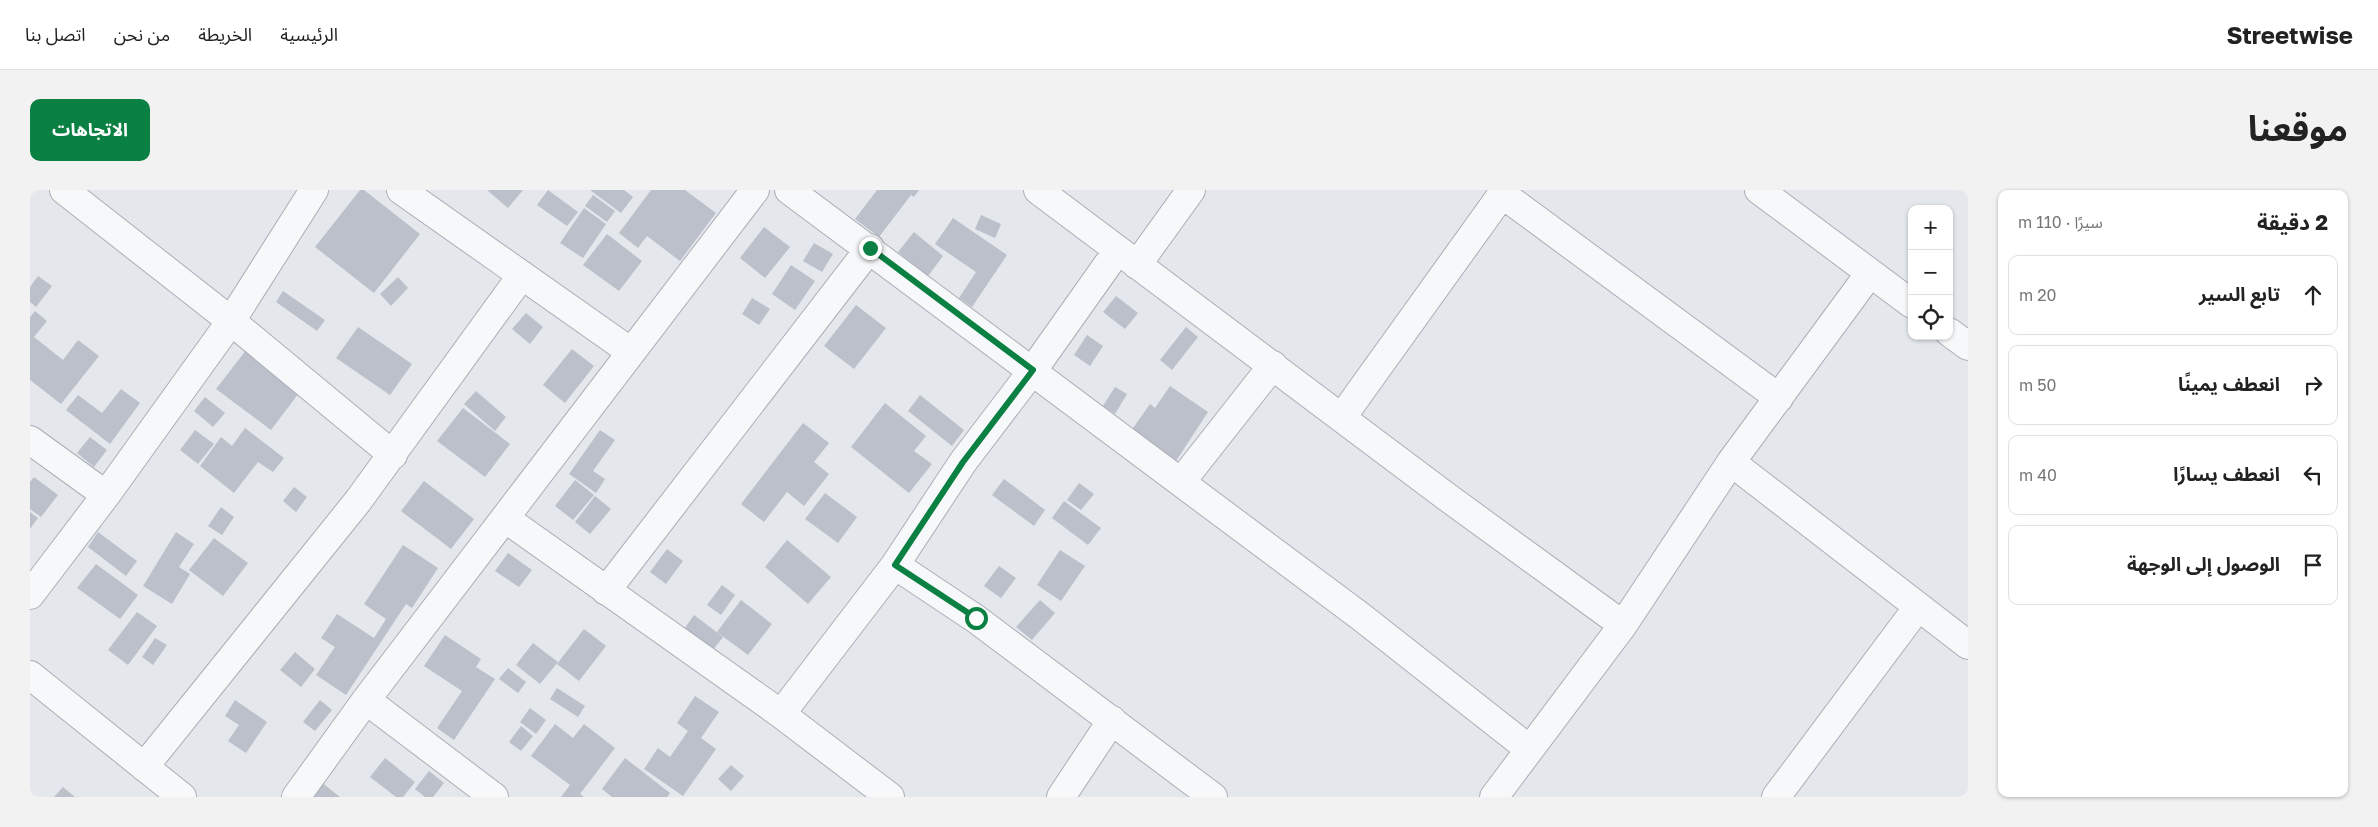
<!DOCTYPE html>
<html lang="ar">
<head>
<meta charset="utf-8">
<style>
	body { margin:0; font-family:"Golos Text","Noto Sans Arabic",sans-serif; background:#f2f2f2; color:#222; direction:rtl }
	.controls { position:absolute; right:15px; top:15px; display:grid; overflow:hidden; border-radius:10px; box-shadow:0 1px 4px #0004 }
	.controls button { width:45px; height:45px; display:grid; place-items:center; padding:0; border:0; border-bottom:1px solid #e0e0e0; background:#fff; color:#222; font:25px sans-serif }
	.stop { position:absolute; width:15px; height:15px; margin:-11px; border:4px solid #0b8043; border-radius:50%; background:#fff }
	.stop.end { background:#0b8043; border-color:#fff; box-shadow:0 1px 5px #0008 }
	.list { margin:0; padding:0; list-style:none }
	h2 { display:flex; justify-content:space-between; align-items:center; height:65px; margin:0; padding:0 20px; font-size:21px }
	h2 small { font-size:16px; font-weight:400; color:#767676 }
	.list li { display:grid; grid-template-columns:32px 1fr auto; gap:15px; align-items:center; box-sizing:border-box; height:80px; margin:0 10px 10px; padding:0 10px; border:1px solid #e0e0e0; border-radius:10px }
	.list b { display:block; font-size:19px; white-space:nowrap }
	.list em { font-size:16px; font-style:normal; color:#767676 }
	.icon { flex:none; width:28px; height:28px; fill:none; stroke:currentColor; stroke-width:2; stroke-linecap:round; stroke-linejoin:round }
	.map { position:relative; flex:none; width:1938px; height:607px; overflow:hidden; direction:ltr; border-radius:10px }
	header { display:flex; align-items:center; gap:30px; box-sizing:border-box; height:70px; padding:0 25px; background:#fff; border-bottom:1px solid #e0e0e0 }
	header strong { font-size:24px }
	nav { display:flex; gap:28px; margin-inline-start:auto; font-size:18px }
	.intro { display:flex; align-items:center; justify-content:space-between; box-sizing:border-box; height:120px; padding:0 30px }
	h1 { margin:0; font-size:35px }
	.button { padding:12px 22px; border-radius:10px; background:#0b8043; color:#fff; font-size:18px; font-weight:700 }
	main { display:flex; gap:30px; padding:0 30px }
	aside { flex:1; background:#fff; border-radius:10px; box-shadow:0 1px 4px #0004 }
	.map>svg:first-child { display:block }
	.building { fill:#bbc0ca }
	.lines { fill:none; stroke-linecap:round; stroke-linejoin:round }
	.minor-casing { stroke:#a9aeb7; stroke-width:30 }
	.minor { stroke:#f7f8fa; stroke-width:28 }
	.route { stroke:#0b8043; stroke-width:6 }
</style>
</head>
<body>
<header>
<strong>Streetwise</strong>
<nav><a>الرئيسية</a><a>الخريطة</a><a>من نحن</a><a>اتصل بنا</a></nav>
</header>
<div class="intro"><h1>موقعنا</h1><a class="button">الاتجاهات</a></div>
<main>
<aside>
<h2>2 دقيقة<small>سيرًا · 110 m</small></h2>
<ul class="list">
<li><svg class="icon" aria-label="ahead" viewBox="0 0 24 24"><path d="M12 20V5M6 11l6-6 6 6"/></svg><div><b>تابع السير</b></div><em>20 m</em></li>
<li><svg class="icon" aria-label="right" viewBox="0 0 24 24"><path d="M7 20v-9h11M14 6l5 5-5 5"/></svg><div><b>انعطف يمينًا</b></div><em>50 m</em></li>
<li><svg class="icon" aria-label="left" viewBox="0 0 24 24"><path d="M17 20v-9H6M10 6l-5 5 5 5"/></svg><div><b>انعطف يسارًا</b></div><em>40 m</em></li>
<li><svg class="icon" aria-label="arrive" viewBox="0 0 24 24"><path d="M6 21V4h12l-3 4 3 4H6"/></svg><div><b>الوصول إلى الوجهة</b></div></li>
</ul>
</aside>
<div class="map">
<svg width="1938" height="607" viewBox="0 0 1938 607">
	<rect width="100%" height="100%" fill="#e4e7ec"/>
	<!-- building -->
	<path class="building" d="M330,0H334L390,44L344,103L285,57Z
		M457,0H493L478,18Z
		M518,0L548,22L537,36L507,15Z
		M560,0H594L603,7L591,23Z
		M621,0H655L686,23L650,71L617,46L608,58L589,43Z
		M847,0H889L884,7L881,5L849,47L825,29Z
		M563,5L585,21L577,32L555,16Z
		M554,18L576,34L553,68L530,53Z
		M951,25L971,34L965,48L945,39Z
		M923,28L977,65L942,117L929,108L946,82L905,54Z
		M734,37L760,57L735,88L710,68Z
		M884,42L913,66L898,86L868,62Z
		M577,44L612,71L589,101L553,75Z
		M784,53L803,64L792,82L773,71Z
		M761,75L785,91L765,120L742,104Z
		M8,86L22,96L6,117L0,112V97Z
		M368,87L378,98L361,116L350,104Z
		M253,101L295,130L287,141L246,112Z
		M1086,106L1108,123L1095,139L1073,122Z
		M722,108L740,119L729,135L712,124Z
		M826,115L856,138L824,179L794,156Z
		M5,121L17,131L4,147L33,170L48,150L69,166L31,214L0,190V127Z
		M496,123L513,137L500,154L482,139Z
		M328,137L382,174L360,205L306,168Z
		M1156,137L1168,147L1142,180L1130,170Z
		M230,142L284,183L241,240L186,199Z
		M1057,145L1073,156L1060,176L1044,165Z
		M542,159L564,176L535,213L513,195Z
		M1140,196L1178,222L1146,271L1101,241L1120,214L1125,218Z
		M1085,197L1097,204L1085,224L1073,216Z
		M91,199L110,213L80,254L36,220L48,205L72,223Z
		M446,201L476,227L465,241L434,214Z
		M890,205L934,240L922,256L878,221Z
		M175,207L195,223L183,237L164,221Z
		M855,213L896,246L884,261L902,274L879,303L821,257Z
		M433,218L480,254L455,287L407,251Z
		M773,233L799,253L784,272L799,284L774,316L757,302L734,332L711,314Z
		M215,238L254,268L243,282L228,272L204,303L170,276L191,247L202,256Z
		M165,240L184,254L168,274L150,260Z
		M570,240L585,250L563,281L575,289L566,303L539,284Z
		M60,247L77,260L64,277L47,263Z
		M4,287L28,305L11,327L0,319V292Z
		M974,289L1015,320L1004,336L962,305Z
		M545,290L564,305L543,330L525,316Z
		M394,291L444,329L421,359L371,321Z
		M1049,293L1064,304L1051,320L1037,310Z
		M264,297L277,307L266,322L253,311Z
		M795,303L827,327L808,353L775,329Z
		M565,306L581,319L560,344L545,332Z
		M1034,311L1071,338L1058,355L1022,328Z
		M191,317L204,327L192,345L178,336Z
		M0,322L8,328L0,339Z
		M68,342L107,371L96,386L58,357Z
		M146,342L164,354L149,377L160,384L142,414L113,396Z
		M184,348L218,373L193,406L159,380Z
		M757,350L801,387L778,414L735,377Z
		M373,355L408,378L382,418L376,414L316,505L286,485L305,457L291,448L307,424L344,448L356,429L334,414Z
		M637,359L653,371L636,394L620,382Z
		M1030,360L1055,376L1031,411L1007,395Z
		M478,363L502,380L489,397L465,381Z
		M66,374L108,405L90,429L47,398Z
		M969,376L986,388L971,408L954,396Z
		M692,395L705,405L691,425L677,415Z
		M711,410L742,434L718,465L687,442Z
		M1010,410L1025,423L1002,450L986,437Z
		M107,422L127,436L98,475L78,460Z
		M664,425L693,447L680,464L652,442Z
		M554,439L576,456L549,491L527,474Z
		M415,445L451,469L446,477L465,489L424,550L407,538L432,501L394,476Z
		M125,448L137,455L123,475L112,467Z
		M503,453L528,472L510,494L486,475Z
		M265,462L285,479L271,497L250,480Z
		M478,478L496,492L488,503L469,489Z
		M527,498L555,516L548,527L520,509Z
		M665,506L689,522L671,548L686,559L653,606L614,579L628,558L640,567L658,541L647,533Z
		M205,510L237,532L216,563L198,551L209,535L195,526Z
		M290,510L302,520L285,541L273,532Z
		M500,518L516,530L506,544L490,532Z
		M525,534L543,548L554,534L585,558L550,604L554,607H531L540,595L501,566Z
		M491,536L503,546L491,561L479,552Z
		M355,568L385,592L373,607H366L340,587Z
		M595,568L640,603L637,607H582L572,599Z
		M701,575L714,586L701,601L688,589Z
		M399,581L414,593L403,607H395L385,599Z
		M291,592L310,607H279Z
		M33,597L45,607H24Z"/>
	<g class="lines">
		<!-- minor casing -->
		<g class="minor-casing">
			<path id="minor" d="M34,0L201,131L363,265
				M371,0L601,162
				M759,0L1330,426L1499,559
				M1008,0L1417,307L1593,435
				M1729,0L1882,114
				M1472,4L1749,208
				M1107,75L1161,0
				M1919,142L1938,156
				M1312,227L1475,0
				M0,250L76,305
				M1701,272L1938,455
				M1151,292L1243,175
				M476,329L751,524
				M865,375L946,429L1183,607
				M576,401L840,58
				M0,405L76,305L201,131L284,0
				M0,485L152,607
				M336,510L464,607
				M114,577L328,311L492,85
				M266,607L336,510L725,0
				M860,607L751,524L865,375L933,272L1003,180L1088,60
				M1031,607L1082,530
				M1464,607L1593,435L1701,272L1840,83
				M1746,607L1888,417"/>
		</g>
		<!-- minor -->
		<use href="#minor" class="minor"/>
	</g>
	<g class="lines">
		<!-- route -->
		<path class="route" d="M840,58L1003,180L933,272L865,375L946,428"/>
	</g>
</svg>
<div class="controls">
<button>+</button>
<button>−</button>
<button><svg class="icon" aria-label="locate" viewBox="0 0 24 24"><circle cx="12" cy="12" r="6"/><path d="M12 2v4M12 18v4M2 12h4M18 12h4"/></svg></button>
</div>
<div class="stop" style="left:946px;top:428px"></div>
<div class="stop end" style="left:840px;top:58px"></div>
</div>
</main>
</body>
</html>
